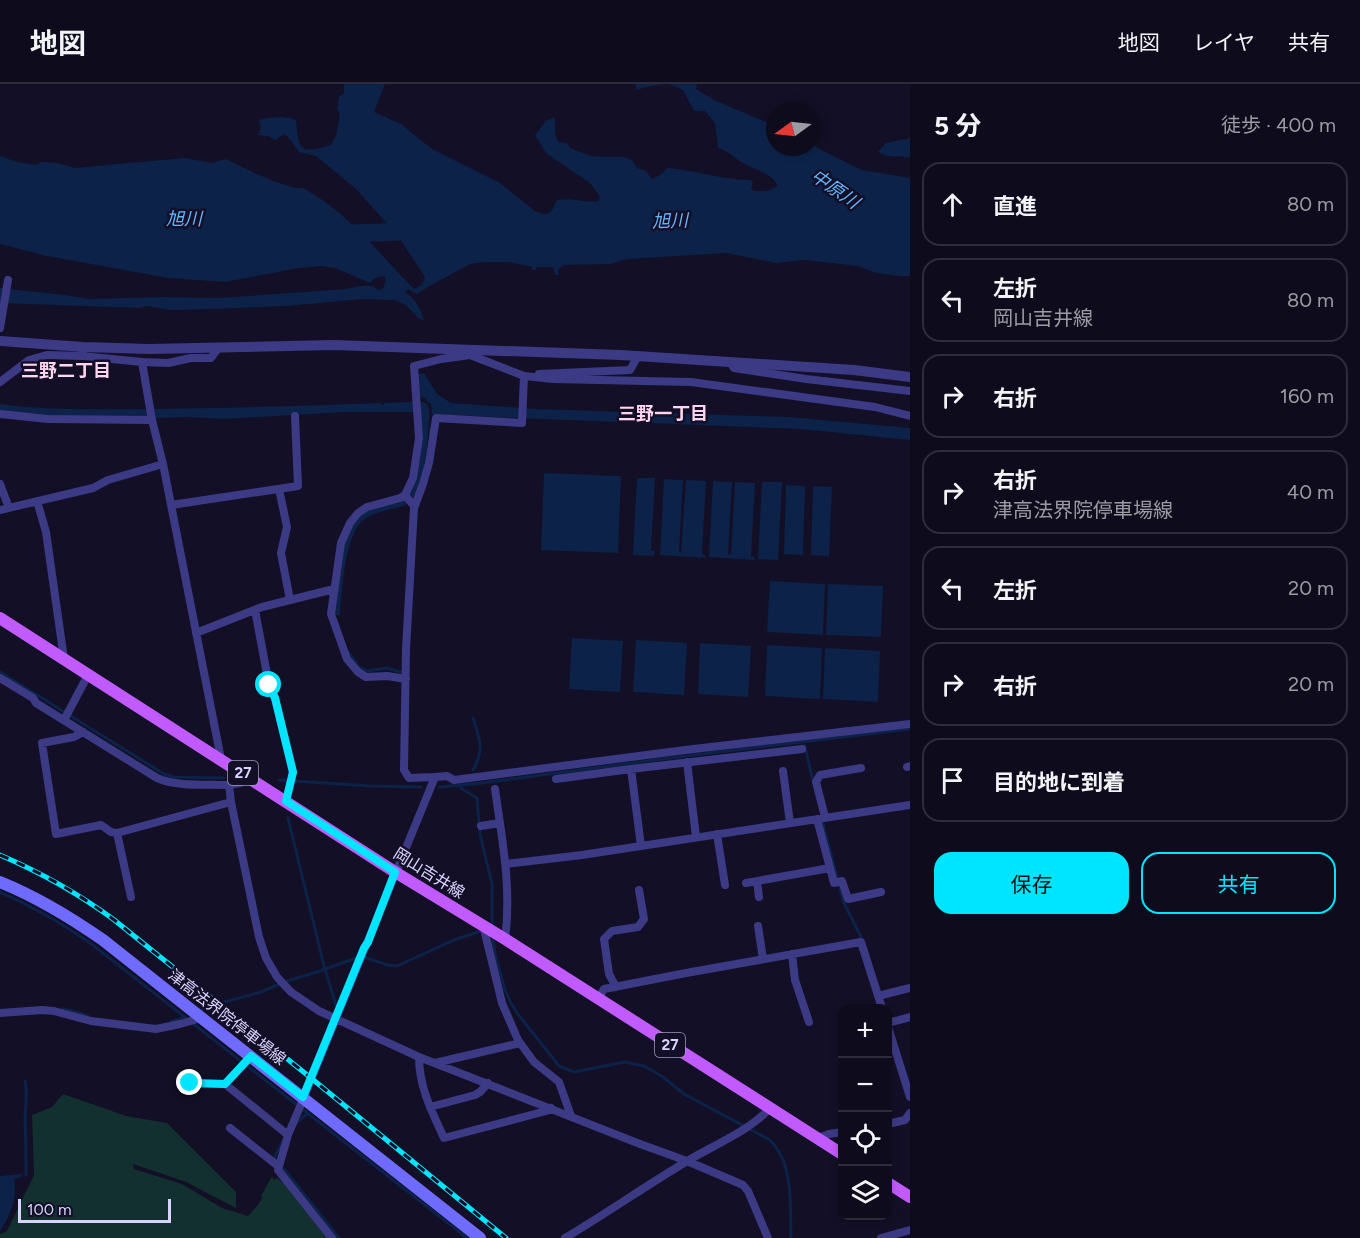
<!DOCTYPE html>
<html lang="ja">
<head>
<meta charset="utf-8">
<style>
	body { margin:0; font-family:Figtree,"Noto Sans JP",sans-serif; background:#171425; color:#f1f3f6 }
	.controls { position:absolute; right:18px; bottom:18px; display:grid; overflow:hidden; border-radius:12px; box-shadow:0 3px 9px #0003 }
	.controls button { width:54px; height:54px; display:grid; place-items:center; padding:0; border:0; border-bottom:2px solid #2e2b3b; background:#0e0b1c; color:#f1f3f6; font:30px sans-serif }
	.compass { position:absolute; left:766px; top:18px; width:54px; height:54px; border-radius:50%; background:#0e0b1c; box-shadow:0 3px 9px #0003; rotate:255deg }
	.scale { position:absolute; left:18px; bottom:15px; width:153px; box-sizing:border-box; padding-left:6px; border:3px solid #d9d4ff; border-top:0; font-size:16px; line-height:21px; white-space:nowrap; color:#d9d4ff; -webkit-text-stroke:4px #130f26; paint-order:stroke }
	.stop { position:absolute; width:18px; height:18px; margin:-14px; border:4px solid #00e5ff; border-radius:50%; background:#fff }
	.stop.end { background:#00e5ff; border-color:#fff; box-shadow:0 2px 6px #0008 }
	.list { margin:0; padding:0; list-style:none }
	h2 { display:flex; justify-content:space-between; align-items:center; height:78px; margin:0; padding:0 24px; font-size:26px }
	h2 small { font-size:20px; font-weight:400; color:#9b9ba3 }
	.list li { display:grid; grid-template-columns:39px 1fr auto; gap:18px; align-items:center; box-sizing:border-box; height:84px; margin:0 12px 12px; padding:0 12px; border:2px solid #2e2b3b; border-radius:18px }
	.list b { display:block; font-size:22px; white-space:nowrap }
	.list p { margin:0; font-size:20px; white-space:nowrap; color:#9b9ba3 }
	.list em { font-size:20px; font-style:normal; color:#9b9ba3 }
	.actions { display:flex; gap:12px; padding:18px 24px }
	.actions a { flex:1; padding:14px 0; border:2px solid #00e5ff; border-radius:18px; text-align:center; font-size:21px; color:#00e5ff }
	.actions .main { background:#00e5ff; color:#111 }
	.icon { flex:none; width:33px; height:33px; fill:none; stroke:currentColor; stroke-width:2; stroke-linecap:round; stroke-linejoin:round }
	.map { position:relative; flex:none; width:910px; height:1154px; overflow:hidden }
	header { display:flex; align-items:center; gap:36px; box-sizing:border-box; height:84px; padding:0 30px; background:#0e0b1c; border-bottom:2px solid #2e2b3b }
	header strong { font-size:28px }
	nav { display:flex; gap:33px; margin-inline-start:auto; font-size:21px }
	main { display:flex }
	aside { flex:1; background:#0e0b1c }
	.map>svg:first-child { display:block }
	.green { fill:#12302f }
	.water { fill:#0c2248 }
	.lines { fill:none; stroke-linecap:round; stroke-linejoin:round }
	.stream { stroke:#0c2248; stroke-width:3 }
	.river { stroke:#0c2248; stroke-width:18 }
	.minor { stroke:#3d3a85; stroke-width:8 }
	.tertiary { stroke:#3d3a85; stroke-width:10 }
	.secondary { stroke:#6f6bff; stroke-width:12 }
	.primary { stroke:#c25bff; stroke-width:12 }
	.rail-casing { stroke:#00e5ff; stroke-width:5 }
	.rail { stroke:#130f26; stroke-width:3; stroke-dasharray:9; stroke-linecap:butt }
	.route { stroke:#00e5ff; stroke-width:8 }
	.labels { text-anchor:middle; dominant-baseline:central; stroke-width:5; stroke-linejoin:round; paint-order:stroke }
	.shield { fill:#130f26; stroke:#9e99be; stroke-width:1.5 }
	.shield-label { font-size:15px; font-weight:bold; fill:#d9d4ff }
	.street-label { font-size:16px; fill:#d9d4ff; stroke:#130f26 }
	.water-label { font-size:18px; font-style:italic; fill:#62b6ff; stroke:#130f26 }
	.neighbourhood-label { font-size:18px; font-weight:bold; fill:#ffd6f0; stroke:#130f26 }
</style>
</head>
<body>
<header>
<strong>地図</strong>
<nav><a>地図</a><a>レイヤ</a><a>共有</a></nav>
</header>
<main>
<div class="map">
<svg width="910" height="1154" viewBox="0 0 910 1154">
	<rect width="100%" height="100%" fill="#130f26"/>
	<!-- green -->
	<path class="green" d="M63,1010L126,1032L167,1039L236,1108V1124L186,1098L133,1080L134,1085L182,1100L222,1124L248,1132L258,1121L262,1114L261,1112L272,1092L274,1096L277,1094L286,1101L330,1154H0V1150L7,1147L34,1091L32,1031L52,1023Z"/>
	<!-- water -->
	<path class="water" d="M344,0H385L374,28L401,40L432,65L500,99L535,127L543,130L549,129L552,126L557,116C573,113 583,119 598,117L600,113L591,100L546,69L535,51L546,37L555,33V49L558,58L567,59L570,64L591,72L606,73H624L632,76L637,84L646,87L652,95L662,90L667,84C695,86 723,96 751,96L753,99L751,104L754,107H767L778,102C771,88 755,86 743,79C732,73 731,68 718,64L715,39L705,27H694L683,6C679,5 673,1 668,0C661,0 643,3 637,6L635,0H697L696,5L714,16L775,42V63H811V60L827,69L862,86L910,94V192H900L876,189L858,182L805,176L776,179L726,169L644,174L622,176L610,180L564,181C560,184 557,185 559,191H555L553,183H537L535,186H532V183L509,178H485L470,180L433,200L417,210L408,205L405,208C416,215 420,224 424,236L418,234L406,221L395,216L363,215L286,222L214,225L169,226L147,222L139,224L0,219V204L65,211L90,215L162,213L220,214L347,205L359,202H373L378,206L383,204L386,197L385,193L381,192L373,195L370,199L335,184L321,182L299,184L225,198L168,194L47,172L0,160V72L17,78L37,81L41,78L57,79L75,84L184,74L213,79L225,75C241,82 289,107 303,104C346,127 377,167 410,201L414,205L422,201L425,193L398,152L356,105L316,72L299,68L288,53L284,50L275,56L268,52L258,51L261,44L259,36C271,33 285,31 296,36C299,67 299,70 331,61L336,52L340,30L337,25L339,12L344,9Z
		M910,54V74C899,71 889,75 878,68L886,59Z
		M424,289L437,310L451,319L536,325L789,333L910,344V356L801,345L516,334L432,330L431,319H429L426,316L427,314L418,313V292L419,290Z
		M418,317C430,318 430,325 429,336C428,356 425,406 408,419C405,422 399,423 395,424C380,428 364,431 356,445C344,467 342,506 340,531H334L339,490L341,489L342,486L340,485L342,463L359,430L403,415L411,403L418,328H345L223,335L187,333L160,334L59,333L0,328V320C50,327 101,325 151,325C228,324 305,322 381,319L382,321H384V319L413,318Z
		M544,389L621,392L618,469L541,466Z
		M637,394H655L651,467H655L654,472L633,471Z
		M664,395L683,396L679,468L681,469L686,396L706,397L702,470L705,471V474L660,471Z
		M713,397L732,398L728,470L731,471L735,398L755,399L751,472L755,473L754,476L709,473Z
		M762,398H782L778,476L758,475Z
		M786,401L805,402L803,471L784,470Z
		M813,402L832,403L829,472L811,471Z
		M770,497L825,500L823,551L767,548Z
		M828,500L883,502L881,553L826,551Z
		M572,554L623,557L620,608L569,605Z
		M636,556L687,559L684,611L633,608Z
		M700,559L751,562L748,613L698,610Z
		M767,561L822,564L820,615L765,612Z
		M825,564L880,567L878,618L823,615Z
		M22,1090V1092L14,1096C18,1112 10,1133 0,1147V1092Z"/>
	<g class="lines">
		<!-- stream -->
		<path class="stream" d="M348,568L359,583L367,587L387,584L401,588
			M0,588L164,690L174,693L224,694
			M804,658L813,697
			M473,686C485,664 480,657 473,634
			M279,696L370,702L421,703
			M459,701L462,705L477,714L480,750L492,800V841
			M439,703L474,700L685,672L910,645
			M288,734L325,886L336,921
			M822,736L837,793
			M839,800L844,819L863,857
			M0,808C36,824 63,839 94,862L467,1154
			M493,854L495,870L505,906L510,917L517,929L559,982L574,988L625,978L644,982L663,993L684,1010L770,1056C794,1080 790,1122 791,1154
			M62,925L73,927L88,932
			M199,927L224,918L258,909L287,897L320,887L356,874H366L388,881L397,882L454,856L484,846
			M171,938L185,933
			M25,997C28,1011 25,1024 25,1039C26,1056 26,1073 26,1091
			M296,1039L308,1029
			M275,1075L274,1074L283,1057
			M284,1085L339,1154"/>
		<!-- river -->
		<path class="river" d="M337,150L417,147"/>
		<!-- minor -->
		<path class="minor" d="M0,244L8,196
			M83,263L82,272L142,278L168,279L191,274H211L219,263
			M142,278L152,336L163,380L221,675
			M730,278L734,284L806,295L910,307
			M539,290L630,286L638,272
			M0,298L29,276L47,271L82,272
			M0,330L48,335L152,336
			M0,400L9,424
			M279,405L287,443L281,469L290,516
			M405,411L400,414L367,423L358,429L350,439L341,459L331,530L347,575L358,588L366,593L387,592L406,595
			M37,417L46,448L64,575
			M171,421L298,402L295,332
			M414,422L405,411L413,394L419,354L414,282L441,275L470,271L524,292L553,295L691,298L875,323L910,332
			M0,426L93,404L108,396L163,380
			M255,526L269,601L275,614L293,689L286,717
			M196,549L262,523L334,505
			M0,594L33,614L36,619L157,694C177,703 207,700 229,701
			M64,636L88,591
			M83,648L74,653L42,659L56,750L101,741L111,748L117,749L131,813
			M687,678L696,753
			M907,683L910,682
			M631,685L641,762
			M783,687L790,739
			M248,693L240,699L229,701L231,718L259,853L266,874L277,893L291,908L319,927L419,973L640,1060L687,1077L743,1101L748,1107L768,1154
			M435,693L447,692L454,696L685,666L910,640
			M556,695L631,685L802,665
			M495,705C502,755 512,805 505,855
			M825,733L816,698L820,691L861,684
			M817,735L834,799L842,797L848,815L881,808
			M481,742L500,739
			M117,749L231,718
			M717,750L725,801
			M506,780L582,771L910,721
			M757,797L759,813
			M746,799L830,784
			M483,841L502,919L518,956L534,978L559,998L571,1032
			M758,842L763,875
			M792,870L795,896L809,938
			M616,903L609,890L604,855L612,847L638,843L644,835L639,806
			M878,912L910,904
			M598,915L604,905L686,889L861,858L882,924
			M0,929L42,926L54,927L91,937L156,945L180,940L201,934
			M888,939L910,933
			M888,943L910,1013
			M419,973C419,1003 432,1028 444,1054L546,1027L551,1024
			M435,979L520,959
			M190,999L225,1000L288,1051
			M225,1000L251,973
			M430,1023L475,1011L480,1008L488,999
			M888,1040L905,1036L910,1029
			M230,1044L278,1082
			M818,1054L829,1050L842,1048
			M332,1154L278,1086L288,1051L299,1025L435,693L409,694L404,686L406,565L414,424L423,400L429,379L436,334L522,339L524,292
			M565,1154C607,1129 647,1101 689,1076C714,1061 751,1046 770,1024
			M881,1154L910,1146"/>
		<!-- tertiary -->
		<path class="tertiary" d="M0,257L83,263L149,265L334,261L621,271L854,286L910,293"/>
		<!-- secondary -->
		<path class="secondary" d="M0,798C37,813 70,833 103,856L480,1154"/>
		<!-- primary -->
		<path class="primary" d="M0,534L395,788L505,855L842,1070
			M888,1099L910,1113"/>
		<!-- rail casing -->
		<g class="rail-casing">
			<path id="rail" d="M0,771C42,789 76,808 113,835L311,994L506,1154"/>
		</g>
		<!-- rail -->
		<use href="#rail" class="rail"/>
	</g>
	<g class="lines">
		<!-- route -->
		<path class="route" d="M190,999L225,1000L251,972L303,1013L364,864L368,858L395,788L286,717L293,688L275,614L269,601"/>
	</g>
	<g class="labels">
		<!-- shield labels -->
		<g class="shield">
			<rect x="228" y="677" width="30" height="24" rx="4.5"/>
			<rect x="655" y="949" width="30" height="24" rx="4.5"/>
		</g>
		<g class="shield-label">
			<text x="243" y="689">27</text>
			<text x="670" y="961">27</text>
		</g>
		<!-- street labels -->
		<g class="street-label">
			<text transform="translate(429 789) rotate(32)">岡山吉井線</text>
			<text transform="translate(227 933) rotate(38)">津高法界院停車場線</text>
		</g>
		<!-- water labels -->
		<g class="water-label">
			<text transform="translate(835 105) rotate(35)">中原川</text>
			<text x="184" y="135">旭川</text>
			<text transform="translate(670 137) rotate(-2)">旭川</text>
		</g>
		<!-- neighbourhood labels -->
		<g class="neighbourhood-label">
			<text x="66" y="287">三野二丁目</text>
			<text x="663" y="330">三野一丁目</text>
		</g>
	</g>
</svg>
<div class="controls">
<button>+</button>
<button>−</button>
<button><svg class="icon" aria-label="locate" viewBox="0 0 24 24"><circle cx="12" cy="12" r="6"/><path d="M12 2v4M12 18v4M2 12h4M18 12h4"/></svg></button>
<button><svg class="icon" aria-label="layers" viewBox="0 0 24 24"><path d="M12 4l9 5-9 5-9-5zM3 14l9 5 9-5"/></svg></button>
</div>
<svg class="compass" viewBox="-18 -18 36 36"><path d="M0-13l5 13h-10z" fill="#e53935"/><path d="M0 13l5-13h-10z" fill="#9b9ba3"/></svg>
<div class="scale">100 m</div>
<div class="stop" style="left:269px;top:601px"></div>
<div class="stop end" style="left:190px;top:999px"></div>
</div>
<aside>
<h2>5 分<small>徒歩 · 400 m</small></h2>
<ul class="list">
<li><svg class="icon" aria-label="ahead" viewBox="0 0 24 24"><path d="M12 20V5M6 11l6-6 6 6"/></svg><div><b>直進</b></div><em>80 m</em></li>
<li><svg class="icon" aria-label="left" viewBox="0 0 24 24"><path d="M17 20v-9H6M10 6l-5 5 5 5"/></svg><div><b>左折</b><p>岡山吉井線</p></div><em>80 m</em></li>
<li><svg class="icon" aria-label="right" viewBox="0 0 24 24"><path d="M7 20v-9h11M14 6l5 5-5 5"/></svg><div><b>右折</b></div><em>160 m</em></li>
<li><svg class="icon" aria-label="right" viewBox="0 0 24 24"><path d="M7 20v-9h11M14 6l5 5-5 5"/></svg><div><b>右折</b><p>津高法界院停車場線</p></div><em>40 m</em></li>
<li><svg class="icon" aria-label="left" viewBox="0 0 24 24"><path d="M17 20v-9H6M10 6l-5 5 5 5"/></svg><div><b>左折</b></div><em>20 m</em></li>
<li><svg class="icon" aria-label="right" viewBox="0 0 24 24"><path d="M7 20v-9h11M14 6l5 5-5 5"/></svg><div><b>右折</b></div><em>20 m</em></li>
<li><svg class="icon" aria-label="arrive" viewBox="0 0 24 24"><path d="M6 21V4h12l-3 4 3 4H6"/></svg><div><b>目的地に到着</b></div></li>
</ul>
<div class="actions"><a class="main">保存</a><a>共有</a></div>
</aside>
</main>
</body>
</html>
